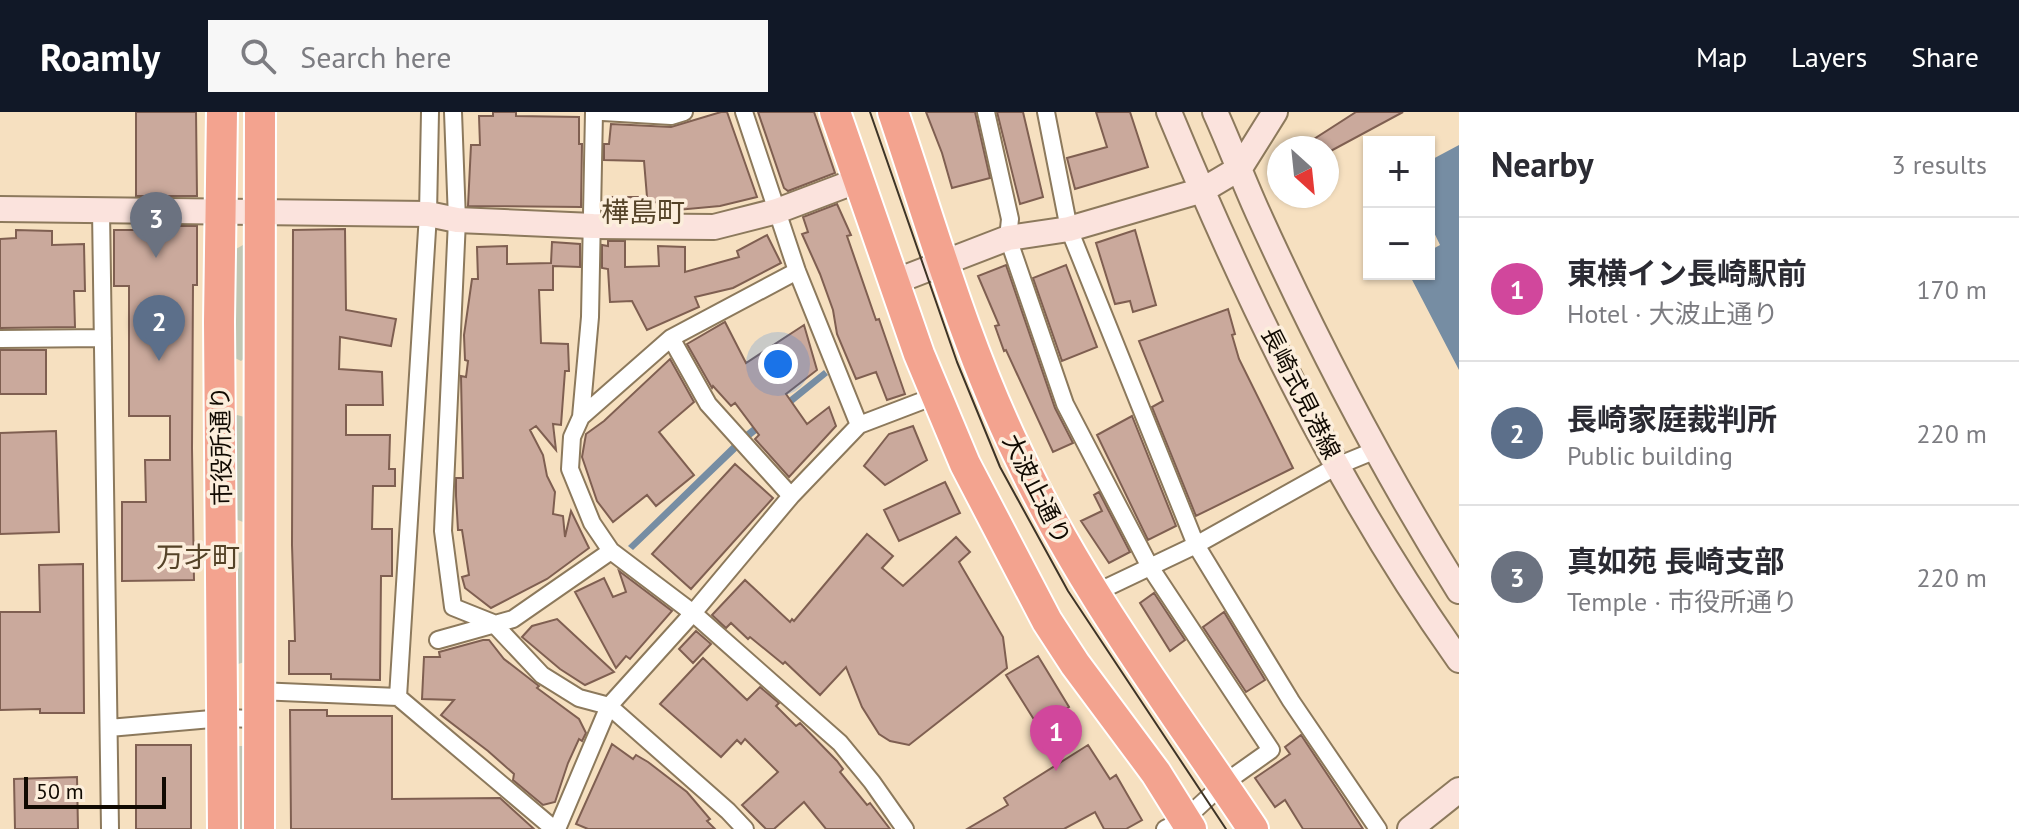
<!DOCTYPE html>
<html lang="en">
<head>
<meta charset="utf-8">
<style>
	body { margin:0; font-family:"PT Sans","Noto Sans JP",sans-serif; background:#f7f7f7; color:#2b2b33 }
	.controls { position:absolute; right:24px; top:24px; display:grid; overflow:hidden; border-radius:0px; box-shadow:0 2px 6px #0004 }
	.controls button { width:72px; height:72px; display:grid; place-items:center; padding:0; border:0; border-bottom:2px solid #e1e1e2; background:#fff; color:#2b2b33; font:40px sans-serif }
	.compass { position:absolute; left:1267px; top:24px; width:72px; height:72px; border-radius:50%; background:#fff; box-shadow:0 2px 6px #0004; rotate:153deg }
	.scale { position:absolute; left:24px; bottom:20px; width:142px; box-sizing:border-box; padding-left:8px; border:4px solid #110a02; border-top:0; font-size:22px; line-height:28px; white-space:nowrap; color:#110a02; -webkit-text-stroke:6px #fceedc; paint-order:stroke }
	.you { position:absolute; left:778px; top:252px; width:28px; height:28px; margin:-20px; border:6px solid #fff; border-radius:50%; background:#1a73e8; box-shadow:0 0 0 12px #1a73e833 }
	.badge { display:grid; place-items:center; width:52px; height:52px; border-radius:50%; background:#111827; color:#fff; font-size:26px; font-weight:700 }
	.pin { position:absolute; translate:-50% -66px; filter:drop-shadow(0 2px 4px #0008) }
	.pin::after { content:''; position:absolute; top:42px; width:28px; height:24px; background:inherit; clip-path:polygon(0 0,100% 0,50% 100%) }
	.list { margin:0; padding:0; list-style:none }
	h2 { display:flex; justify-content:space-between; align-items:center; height:104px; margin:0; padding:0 32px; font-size:34px }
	h2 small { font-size:26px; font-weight:400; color:#7c7c81 }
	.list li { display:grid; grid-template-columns:52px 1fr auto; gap:24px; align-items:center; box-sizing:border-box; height:144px; padding:0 32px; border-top:2px solid #e1e1e2 }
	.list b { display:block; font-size:30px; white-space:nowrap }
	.list p { margin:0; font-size:26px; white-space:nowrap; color:#7c7c81 }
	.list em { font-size:26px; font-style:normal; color:#7c7c81 }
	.icon { flex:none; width:44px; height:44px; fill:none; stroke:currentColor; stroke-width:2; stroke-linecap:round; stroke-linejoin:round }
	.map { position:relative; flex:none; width:1459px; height:717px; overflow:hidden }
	header { display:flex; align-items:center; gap:48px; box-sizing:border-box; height:112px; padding:0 40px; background:#111827; color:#fff }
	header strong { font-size:38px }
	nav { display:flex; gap:44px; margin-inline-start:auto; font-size:28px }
	.search { width:560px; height:72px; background:#f7f7f7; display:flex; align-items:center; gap:20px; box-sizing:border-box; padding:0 28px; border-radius:0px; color:#7c7c81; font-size:30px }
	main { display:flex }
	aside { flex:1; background:#fff }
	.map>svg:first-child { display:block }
	.green { fill:#c1c7b4 }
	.water { fill:#768da3 }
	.building { fill:#caa99c; stroke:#7f5f51; stroke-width:2 }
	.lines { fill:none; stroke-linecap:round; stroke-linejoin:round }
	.street-casing { stroke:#8c795c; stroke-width:20 }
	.secondary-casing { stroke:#8c795c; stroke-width:28 }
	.highway-casing { stroke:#fff; stroke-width:34 }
	.street { stroke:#fff; stroke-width:16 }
	.secondary { stroke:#fbe3dd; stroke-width:24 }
	.highway { stroke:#f3a38f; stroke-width:30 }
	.tram { stroke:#3e3427; stroke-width:2 }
	.labels { text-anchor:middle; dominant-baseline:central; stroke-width:7; stroke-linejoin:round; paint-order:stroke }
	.street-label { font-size:24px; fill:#110a02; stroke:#fceedc }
	.quarter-label { font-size:28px; fill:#554328; stroke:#fceedc }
</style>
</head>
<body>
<header>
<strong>Roamly</strong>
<div class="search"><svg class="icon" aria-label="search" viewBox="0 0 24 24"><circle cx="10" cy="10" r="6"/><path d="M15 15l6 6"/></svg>Search here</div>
<nav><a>Map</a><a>Layers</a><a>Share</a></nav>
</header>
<main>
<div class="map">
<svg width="1459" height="717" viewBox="0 0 1459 717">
	<rect width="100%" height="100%" fill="#f6e0c0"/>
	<!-- green -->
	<path class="green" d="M243,133L249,137L248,243L241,249L235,246L234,138Z
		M237,303L248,306L246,407L243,410L235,407L233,307Z
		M237,437L246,438L248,549L238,552L235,550L234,442Z
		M238,634H246L245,717H233V637Z"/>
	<!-- water -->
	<path class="water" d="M1459,33V258L1409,162H1429V139L1440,133L1429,110V49Z
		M824,258L828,263L748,328L633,438L628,434L742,323Z"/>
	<!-- building -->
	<path class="building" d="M136,0H196L197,84H136Z
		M493,0H516V4L579,5V32H582L581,95L468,94L471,33H480L479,4H493Z
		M721,0H727L757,85L720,94L677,98L674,91L650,90L651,98L606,99V85H647L644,49L604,48V32H609L611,12L671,15Z
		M758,0H814L835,61L788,79L784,76Z
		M926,0H975L990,66L952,76L942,41Z
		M997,0H1023L1043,85L1020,92Z
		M1096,0H1130L1148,55L1075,77L1067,46L1107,35Z
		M1356,0H1403L1327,41V36H1300Z
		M837,92L851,123L847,124L876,208L879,207L905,282L887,288L876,260L856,267L837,222L833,198L820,162L802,122L808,120L803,105Z
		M136,114H197V173H193L192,336L194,468L122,469V390H146L145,348H170V304H129V174H114V118H136Z
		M345,117L346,198L396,207L391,234L340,225L339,257L382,260L383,293H346V323H390L389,357H395V374H373L372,417H392V464H381L380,568L331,567V562H289V529H295L292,433L293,118Z
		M16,118L52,119V133L84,132L85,179H74L75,215L0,216V127L16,126Z
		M1135,118L1156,193L1133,200L1130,189L1115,192L1096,131Z
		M767,123L781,151L733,176L695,185L699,195L647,218L632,189L610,190L608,157L602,156V133L608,134V129H625V155L659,154L658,134L685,135V160L739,145L737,139Z
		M552,130L580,132V155L553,154V178H539L541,231L568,232L569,259H565L561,313L553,312L556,338L536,314L530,318L543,343L547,364L555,380L553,402L563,404L565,425L571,399L589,436L547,467L491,496L465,476L462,465L469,463L462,418H458L456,384V366H463L461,264L466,265L468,249L465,248L464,223L472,167H478L477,135L507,134V152L551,151Z
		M1006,153L1055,296L1073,331L1053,340L1006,238L1004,239L995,214L999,213L978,164Z
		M1066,153L1097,235L1062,249L1033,166Z
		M1228,197L1235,222L1232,223L1239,247L1293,356L1196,404L1152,295L1163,289L1139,229Z
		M725,210L746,251L804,213L817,258L786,282L807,312L829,295L836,314L789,365L755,327L759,323L735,291L731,294L713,274L712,276L687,232Z
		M0,238H46V282H0Z
		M670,247L694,290L659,320L694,363L656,394L647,383L613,410L597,389L582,345L586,322L604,309Z
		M1132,304L1176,414L1148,428L1097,323Z
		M913,314L927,348L885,373L864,354L889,322Z
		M56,319L59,420L0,422V321Z
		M735,352L773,386L691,477L652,442Z
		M945,370L960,401L899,429L884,398Z
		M1099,380L1130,440L1109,451L1081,409L1102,399L1094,383Z
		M867,422L893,444L882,456L903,474L956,425L970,440L959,450L1003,525L1007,556L909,633L890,629L879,622L862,595L846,555L820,583L785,550L783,552L750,525L748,527L731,511L726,516L712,503L745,468L790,510L792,507L794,509Z
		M83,452L84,601H40V597L0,598V500H40L39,453Z
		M619,459L672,499L630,547L626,544L616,556L575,480L604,466L613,485L626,480Z
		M1154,481L1185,528L1170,539L1140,491Z
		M1224,500L1265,568L1246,580L1203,515Z
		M557,507L614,560L585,573L560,557L522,525L532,514Z
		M696,519L711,532L693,551L679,537Z
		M483,528H489L504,547L539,574L537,576L579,607L586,621L582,629L579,627L568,651L555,690L543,693L513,668L514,662L488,639L441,603L454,588L422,587L424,545H440L439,540Z
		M1038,544L1069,595L1038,614L1006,563Z
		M703,546L747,588L760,575L779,591L776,594L796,614L800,611L837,649L843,657L840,660L867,693L870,691L890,717H826L804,690L774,717H766L742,693L778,660L745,627L741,632L737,628L721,645L660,592Z
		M290,598H327V604H392V687L500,686L534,717H291Z
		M1301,623L1343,686L1363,717H1303L1285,688L1275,695L1255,666L1290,642L1285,635Z
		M612,632L633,647L636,643L648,650L687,680L710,707L707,709L715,717H588L576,712Z
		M136,633H191V717H136Z
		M1088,633L1110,667L1116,663L1142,708L1126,717H1104L1095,700L1064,717H967L1008,693L1004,686Z
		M77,665L78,717H15L14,667Z"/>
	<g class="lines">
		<!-- street casing -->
		<g class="street-casing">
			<path id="street" d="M453,0L457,108L443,419L453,495L493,511L542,563L579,586L609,594L728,699L745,717
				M603,0L671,4L684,0
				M744,0L797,159L859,313
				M986,0L1010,107L1008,126L1065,292L1150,455L1271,638L1223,672L1185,707L1165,717
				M1046,0L1069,117L1196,433L1291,589L1378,717
				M101,98L110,717
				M797,159L671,226L581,305L572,325L570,357L592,411L611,439L693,501L840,631L872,670L905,717
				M671,226L708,292L791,384
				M0,227L103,226
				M581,305L590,205L594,0
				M1093,482L1196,433L1337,354L1376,338
				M438,528L513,507L611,439
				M258,579L398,585L554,717
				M398,585L428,102L430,0
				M109,616L223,606L258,607
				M557,717L609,594L693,501L791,384L859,313L935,284"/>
		</g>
		<!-- secondary casing -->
		<g class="secondary-casing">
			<path id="secondary" d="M1169,0C1248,191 1339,379 1459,548
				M1215,0C1230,33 1243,68 1258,101C1317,231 1383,358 1459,479
				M0,97L428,102L457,108L593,114L714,115L777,99L859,68
				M894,170L1008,126L1069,117L1203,78L1240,56L1275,0
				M1410,717L1459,678"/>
		</g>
		<!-- highway casing -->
		<g class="highway-casing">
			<path id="highway" d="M222,0L219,210L223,717
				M835,0L919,242L965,352L1047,509L1075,552L1156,661L1191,717
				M893,0C932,115 965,233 1018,342C1081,477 1171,594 1253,717
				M259,717L260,0"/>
		</g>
		<!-- street -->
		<use href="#street" class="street"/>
		<!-- secondary -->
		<use href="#secondary" class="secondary"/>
		<!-- highway -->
		<use href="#highway" class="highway"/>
		<!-- tram -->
		<path class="tram" d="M870,0L957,250L1000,355L1068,479L1226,717"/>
	</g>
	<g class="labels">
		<!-- street labels -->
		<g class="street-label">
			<text transform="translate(1301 281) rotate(63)">長崎式見港線</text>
			<text transform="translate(221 334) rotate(-91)">市役所通り</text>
			<text transform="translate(1037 377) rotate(63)">大波止通り</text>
		</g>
		<!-- quarter labels -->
		<g class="quarter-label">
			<text x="643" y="99">樺島町</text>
			<text x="198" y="444">万才町</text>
		</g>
	</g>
</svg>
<div class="controls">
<button>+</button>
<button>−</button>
</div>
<svg class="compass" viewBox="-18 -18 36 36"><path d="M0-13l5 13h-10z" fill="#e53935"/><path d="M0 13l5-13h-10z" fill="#7c7c81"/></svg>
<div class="scale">50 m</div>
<div class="you"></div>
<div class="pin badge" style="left:1056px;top:659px;background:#d1479c">1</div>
<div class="pin badge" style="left:159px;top:249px;background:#5c6f8a">2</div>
<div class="pin badge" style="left:156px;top:146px;background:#6b7280">3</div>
</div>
<aside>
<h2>Nearby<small>3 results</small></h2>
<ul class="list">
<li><span class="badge" style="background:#d1479c">1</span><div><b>東横イン長崎駅前</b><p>Hotel · 大波止通り</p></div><em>170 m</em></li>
<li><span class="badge" style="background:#5c6f8a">2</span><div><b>長崎家庭裁判所</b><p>Public building</p></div><em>220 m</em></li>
<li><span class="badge" style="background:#6b7280">3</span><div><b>真如苑 長崎支部</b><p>Temple · 市役所通り</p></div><em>220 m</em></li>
</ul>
</aside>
</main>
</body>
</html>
